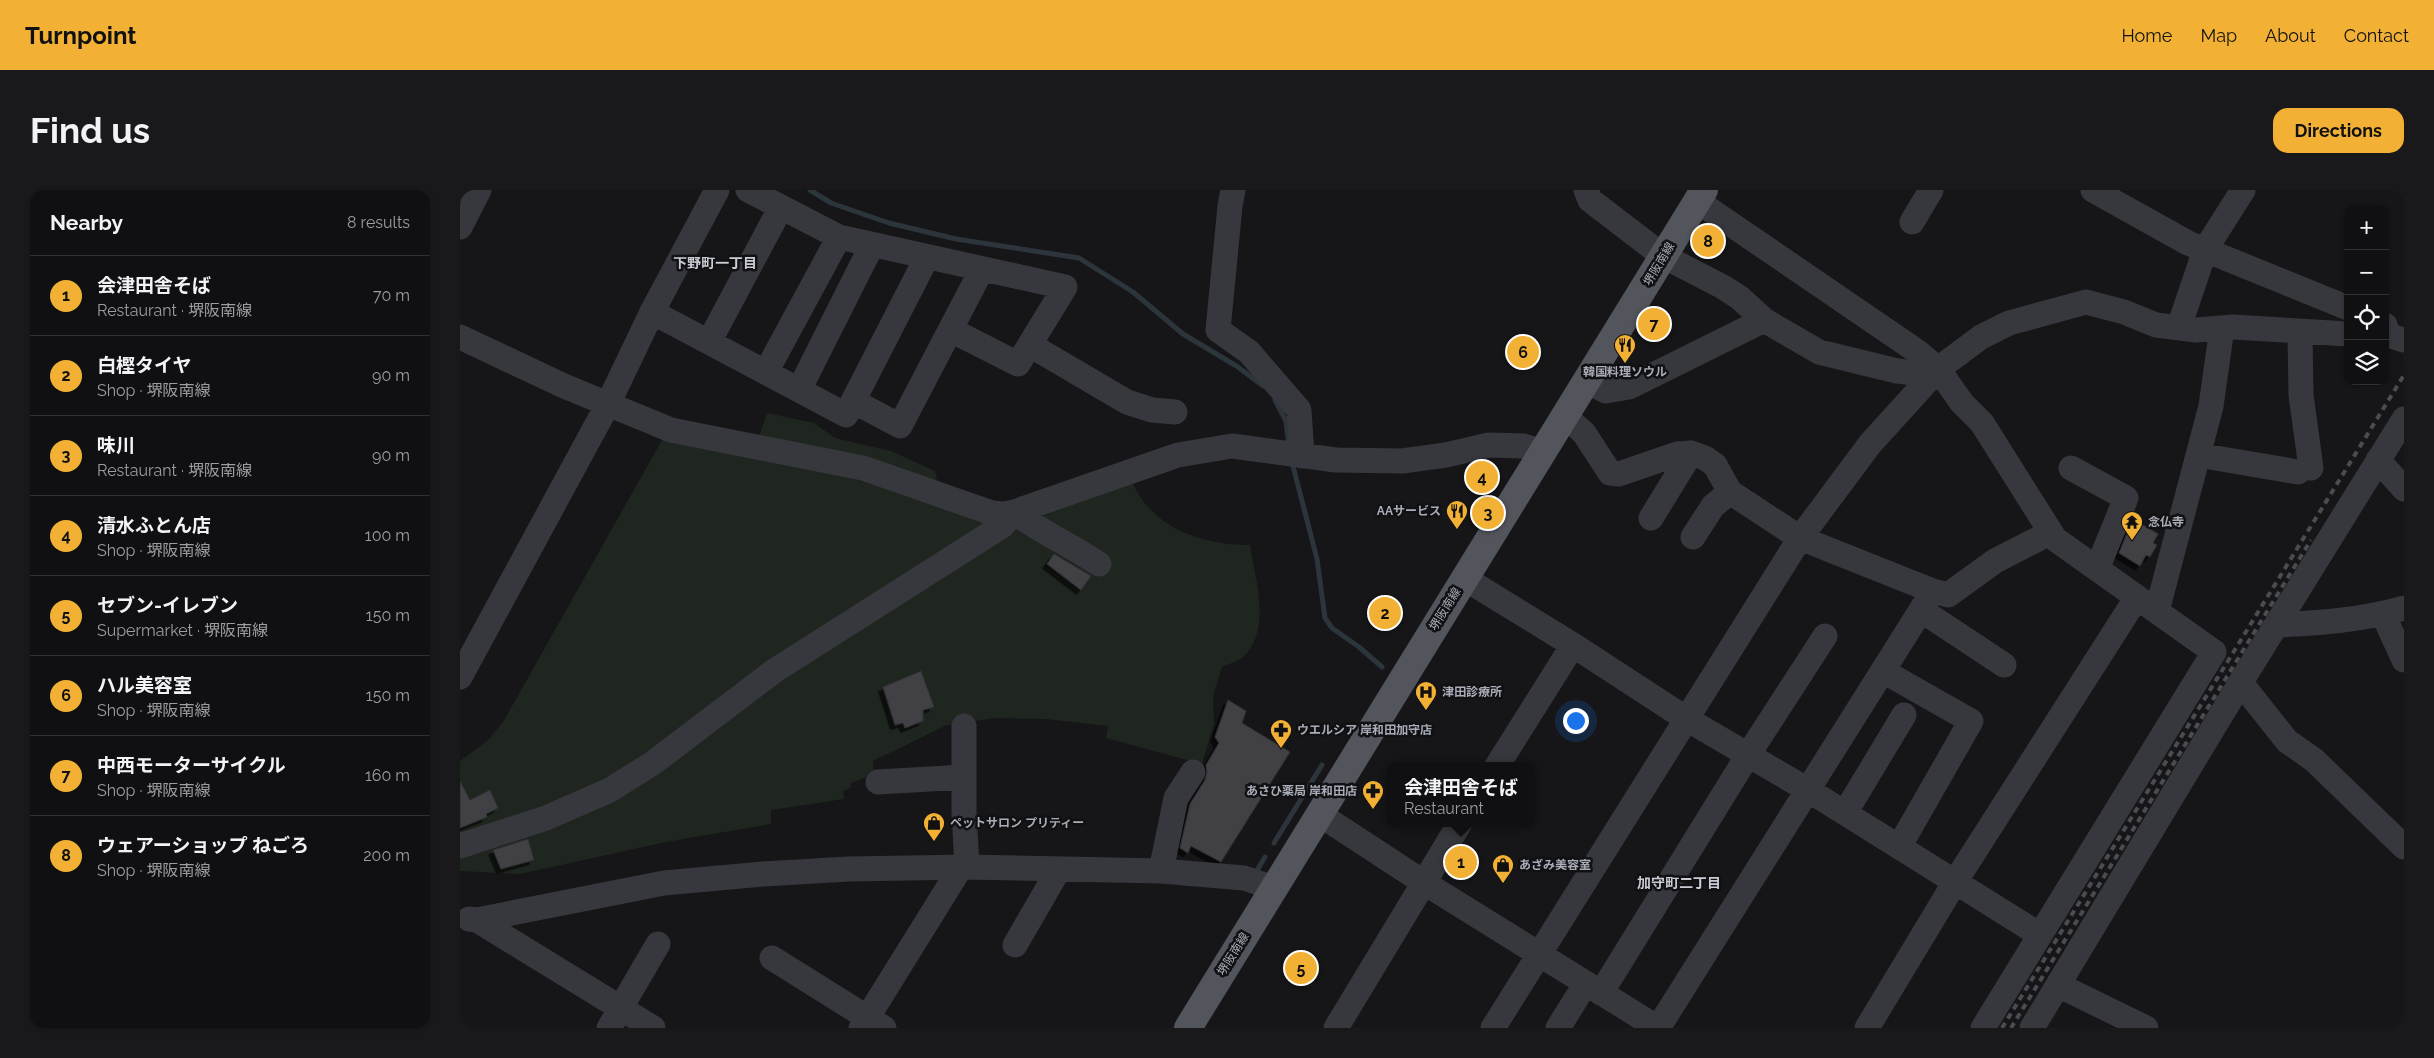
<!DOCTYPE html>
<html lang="en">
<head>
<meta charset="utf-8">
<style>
	body { margin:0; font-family:Raleway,"Noto Sans JP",sans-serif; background:#19191b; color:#f1f3f6 }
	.controls { position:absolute; right:15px; top:15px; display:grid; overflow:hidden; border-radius:10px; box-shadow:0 1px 4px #0004 }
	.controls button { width:45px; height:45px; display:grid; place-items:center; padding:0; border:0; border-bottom:1px solid #303032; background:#101012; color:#f1f3f6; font:25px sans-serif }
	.you { position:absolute; left:1115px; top:530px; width:18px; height:18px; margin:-12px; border:4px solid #fff; border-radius:50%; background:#1a73e8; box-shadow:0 0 0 8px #1a73e833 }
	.badge { display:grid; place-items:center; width:32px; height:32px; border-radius:50%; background:#f2b134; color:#111; font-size:16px; font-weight:700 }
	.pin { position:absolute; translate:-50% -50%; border:2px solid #fff; box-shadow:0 1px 5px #0006 }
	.popup { position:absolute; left:927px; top:572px; width:148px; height:65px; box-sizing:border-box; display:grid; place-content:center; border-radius:10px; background:#101012; filter:drop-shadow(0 1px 4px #0005); font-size:16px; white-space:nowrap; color:#9c9d9f }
	.popup b { font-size:19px; color:#f1f3f6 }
	.popup::after { content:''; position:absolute; left:50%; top:100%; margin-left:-10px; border:10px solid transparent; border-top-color:#101012 }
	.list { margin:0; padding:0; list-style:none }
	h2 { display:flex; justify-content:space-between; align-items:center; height:65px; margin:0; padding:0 20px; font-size:21px }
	h2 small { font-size:16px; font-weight:400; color:#9c9d9f }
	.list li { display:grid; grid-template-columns:32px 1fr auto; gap:15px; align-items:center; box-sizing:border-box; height:80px; padding:0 20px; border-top:1px solid #303032 }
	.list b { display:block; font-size:19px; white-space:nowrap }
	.list p { margin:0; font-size:16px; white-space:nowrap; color:#9c9d9f }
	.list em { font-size:16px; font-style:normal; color:#9c9d9f }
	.icon { flex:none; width:28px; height:28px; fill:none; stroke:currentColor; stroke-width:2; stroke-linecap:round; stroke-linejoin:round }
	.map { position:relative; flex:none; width:1944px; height:838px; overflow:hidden; border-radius:15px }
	header { display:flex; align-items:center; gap:30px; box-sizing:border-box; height:70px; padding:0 25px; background:#f2b134; color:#111 }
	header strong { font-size:24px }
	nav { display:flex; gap:28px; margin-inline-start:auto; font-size:18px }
	.intro { display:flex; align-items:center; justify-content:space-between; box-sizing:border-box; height:120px; padding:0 30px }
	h1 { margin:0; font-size:35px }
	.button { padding:12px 22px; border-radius:15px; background:#f2b134; color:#111; font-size:18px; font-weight:700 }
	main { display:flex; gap:30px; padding:0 30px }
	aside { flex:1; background:#101012; border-radius:15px; box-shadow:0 1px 4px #0004 }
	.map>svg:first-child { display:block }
	.green { fill:#1e261f }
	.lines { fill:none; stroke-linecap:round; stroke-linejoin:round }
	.stream { stroke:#2c353c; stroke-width:5 }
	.building { fill:#404145; stroke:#303034; filter:url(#shadow) }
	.minor { stroke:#37383d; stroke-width:25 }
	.major { stroke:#53555c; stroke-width:28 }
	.rail { stroke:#4a4c52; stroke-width:4; stroke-dasharray:6 5; stroke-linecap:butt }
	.labels { text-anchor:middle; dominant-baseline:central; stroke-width:5; stroke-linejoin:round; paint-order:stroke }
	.street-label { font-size:12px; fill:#a8adb8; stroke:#111113 }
	.poi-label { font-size:12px; font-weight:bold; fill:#a8adb8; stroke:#111113; text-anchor:start }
	.neighbourhood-label { font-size:14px; font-weight:bold; fill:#c9ccd4; stroke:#111113 }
</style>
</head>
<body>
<header>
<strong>Turnpoint</strong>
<nav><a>Home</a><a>Map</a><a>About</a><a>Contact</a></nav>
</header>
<div class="intro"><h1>Find us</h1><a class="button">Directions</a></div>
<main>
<aside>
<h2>Nearby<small>8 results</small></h2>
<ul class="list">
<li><span class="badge">1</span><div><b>会津田舎そば</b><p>Restaurant · 堺阪南線</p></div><em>70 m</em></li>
<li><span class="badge">2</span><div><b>白樫タイヤ</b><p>Shop · 堺阪南線</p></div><em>90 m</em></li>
<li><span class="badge">3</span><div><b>味川</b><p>Restaurant · 堺阪南線</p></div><em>90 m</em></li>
<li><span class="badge">4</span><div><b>清水ふとん店</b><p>Shop · 堺阪南線</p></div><em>100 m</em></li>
<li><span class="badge">5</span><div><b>セブン-イレブン</b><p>Supermarket · 堺阪南線</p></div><em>150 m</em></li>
<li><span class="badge">6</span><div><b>ハル美容室</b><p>Shop · 堺阪南線</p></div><em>150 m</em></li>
<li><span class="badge">7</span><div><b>中西モーターサイクル</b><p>Shop · 堺阪南線</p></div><em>160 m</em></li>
<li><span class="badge">8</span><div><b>ウェアーショップ ねごろ</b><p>Shop · 堺阪南線</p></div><em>200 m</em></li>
</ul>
</aside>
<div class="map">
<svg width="1944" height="838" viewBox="0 0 1944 838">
	<defs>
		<filter id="shadow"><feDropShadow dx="-4.5" dy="4.5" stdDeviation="0" flood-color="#0009"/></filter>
	</defs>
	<rect width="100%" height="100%" fill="#161618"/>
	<!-- green -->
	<path class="green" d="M307,223L354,233L375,248L431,261L475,281L478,295L538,330L670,286C688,337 740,355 790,355C795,389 811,435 786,464C781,470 769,474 762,477L753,506L754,534L742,574L646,548L648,536L585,529L535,528L487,535L413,571L414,584L391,593V598L383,601L384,609L311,620V634L206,652L60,684L0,681V571L27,551L43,532L206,243L298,249Z"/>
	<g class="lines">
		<!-- stream -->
		<path class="stream" d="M350,0L371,13L429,33L496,49L619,68L673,102L723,144L778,177L803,196
			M815,210L826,231L829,256
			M833,276L857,369L865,428L872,438L899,457L922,477
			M814,653L862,575
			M795,684L805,667"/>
	</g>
	<!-- building -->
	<path class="building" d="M1673,329L1698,344L1693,353L1697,355L1690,367L1686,365L1680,376L1659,363Z
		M594,364L631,386L621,400L587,374Z
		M461,481L474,517L463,520V531L445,538L443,533L435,535L423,497Z
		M768,510L786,521L782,533L830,562L761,672L731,656L728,663L720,658L730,614L745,590L747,582L746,575L759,553L755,547Z
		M0,591L10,610L30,600L38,618L26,624L27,627L0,638Z
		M68,649L74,670L41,679L33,660Z"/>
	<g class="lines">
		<!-- minor -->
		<path class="minor" d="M288,0L379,47L605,97L558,174L491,140
			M773,0L770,16L758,140L789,162L839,220L842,266
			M1126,0L1130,10L1203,66L1263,97L1280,108L1304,130L1359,162L1437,181L1473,185
			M1633,0L1728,53L1888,118
			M1237,11L1458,162L1478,179L1502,213L1522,233L1595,349L1754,462L1523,838
			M1452,32L1471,0
			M0,37L19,0
			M192,122L386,225L467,67
			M1925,135L1928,145L1944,150
			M1719,137L1745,60L1783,0
			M1840,142L1841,205L1851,278
			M0,147L104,196L211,240L403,278L532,323L543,324L554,322L718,265L772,256L876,270L942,271L986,265L1029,255L1063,256L1083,262
			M249,152L321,17
			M570,155L667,212L692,220L715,222
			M306,182L379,47
			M1128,192L1146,201L1169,197L1304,130
			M339,200L412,55
			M393,211L440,236L522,79
			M1105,226L1124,243L1150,283L1159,284L1217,264L1231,263L1245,268L1255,275L1270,302L1340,348L1473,401L1488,405L1535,371L1578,349L1588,341
			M1738,265L1838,282
			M1918,270L1944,299
			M1611,278L1666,308L1637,379
			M1191,328L1231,263
			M1233,347L1253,316L1270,302
			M1004,388L1113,455L1225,528L1348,600L1580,745
			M1461,420L1544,475
			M1697,421L1751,216L1762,138
			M1923,424L1944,470
			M1817,435C1860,433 1902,430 1944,418
			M1423,481L1511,531L1439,657
			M0,487L148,214L192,122L257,0
			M1781,493L1827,551L1854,570L1944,657
			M504,536V622L507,677
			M1037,576L1113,455
			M418,592L504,587
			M1385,623L1444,525
			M859,624L963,692L1198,838
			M0,656L86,628L150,600L193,573L314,481L542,336L554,322C581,342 611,355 639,374
			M701,681L716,608L733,582
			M9,729L17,730L193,838
			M17,730L204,693L303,684L389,679L507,677L701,681L784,688L814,698
			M555,755L599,679
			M312,768L424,838
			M1598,795L1686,838
			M1141,803L1288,565L1365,446
			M149,838L198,754
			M401,838L501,677
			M876,838L1000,633
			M1033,838L1340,348L1410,254L1478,179L1521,147L1549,133L1626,112L1664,122L1696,135L1736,140L1773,137L1888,144
			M1098,838L1126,793
			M1198,838L1473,401
			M1407,838L1495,692L1677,407
			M1572,838L1784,487L1944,229"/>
		<!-- major -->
		<path class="major" d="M728,838L1244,0"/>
		<!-- rail -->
		<path class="rail" d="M1542,838L1944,185
			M1551,838L1851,350"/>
	</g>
	<!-- icons -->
	<defs>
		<g id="restaurant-pin" transform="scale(1.125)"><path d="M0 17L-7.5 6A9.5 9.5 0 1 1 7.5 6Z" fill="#f2b134" stroke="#111113"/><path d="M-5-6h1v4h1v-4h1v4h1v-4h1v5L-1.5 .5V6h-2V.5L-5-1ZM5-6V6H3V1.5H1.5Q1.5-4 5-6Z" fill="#111"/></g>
		<g id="temple-pin" transform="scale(1.125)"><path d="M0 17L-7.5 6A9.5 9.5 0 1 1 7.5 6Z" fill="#f2b134" stroke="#111113"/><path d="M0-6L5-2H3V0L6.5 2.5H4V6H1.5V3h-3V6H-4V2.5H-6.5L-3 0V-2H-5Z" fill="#111"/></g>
		<g id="hospital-pin" transform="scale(1.125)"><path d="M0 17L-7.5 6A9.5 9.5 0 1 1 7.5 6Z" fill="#f2b134" stroke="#111113"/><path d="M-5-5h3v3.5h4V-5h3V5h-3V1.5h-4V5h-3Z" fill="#111"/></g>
		<g id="pharmacy-pin" transform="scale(1.125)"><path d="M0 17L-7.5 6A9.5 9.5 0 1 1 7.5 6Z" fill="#f2b134" stroke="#111113"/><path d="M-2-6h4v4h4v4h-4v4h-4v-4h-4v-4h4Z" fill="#111"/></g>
		<g id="shop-pin" transform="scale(1.125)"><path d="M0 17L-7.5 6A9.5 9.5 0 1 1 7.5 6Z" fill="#f2b134" stroke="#111113"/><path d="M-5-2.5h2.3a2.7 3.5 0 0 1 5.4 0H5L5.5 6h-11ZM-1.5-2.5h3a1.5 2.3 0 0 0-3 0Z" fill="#111"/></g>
	</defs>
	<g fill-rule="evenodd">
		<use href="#restaurant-pin" x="1165" y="155"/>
		<use href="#restaurant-pin" x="997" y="321"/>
		<use href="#temple-pin" x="1672" y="332"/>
		<use href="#hospital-pin" x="966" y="502"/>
		<use href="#pharmacy-pin" x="821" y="540"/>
		<use href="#pharmacy-pin" x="913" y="601"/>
		<use href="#shop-pin" x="474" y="633"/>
		<use href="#shop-pin" x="1043" y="675"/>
	</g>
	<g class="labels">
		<!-- street labels -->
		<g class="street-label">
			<text transform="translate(1199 74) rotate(-59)">堺阪南線</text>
			<text transform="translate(985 419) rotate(-58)">堺阪南線</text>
			<text transform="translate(773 764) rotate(-58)">堺阪南線</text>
		</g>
		<!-- poi labels -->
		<g class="poi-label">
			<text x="1165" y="182" text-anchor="middle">韓国料理ソウル</text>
			<text x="981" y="321" text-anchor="end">AAサービス</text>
			<text x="1688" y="332">念仏寺</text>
			<text x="982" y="502">津田診療所</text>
			<text x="837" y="540">ウエルシア 岸和田加守店</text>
			<text x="897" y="601" text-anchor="end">あさひ薬局 岸和田店</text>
			<text x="490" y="633">ペットサロン プリティー</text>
			<text x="1059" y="675">あざみ美容室</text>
		</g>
		<!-- neighbourhood labels -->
		<g class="neighbourhood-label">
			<text x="255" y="73">下野町一丁目</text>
			<text x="1219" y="693">加守町二丁目</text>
		</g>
	</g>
</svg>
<div class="controls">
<button>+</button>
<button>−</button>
<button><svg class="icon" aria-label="locate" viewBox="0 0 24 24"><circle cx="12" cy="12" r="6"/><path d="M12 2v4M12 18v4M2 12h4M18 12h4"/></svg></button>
<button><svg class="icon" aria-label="layers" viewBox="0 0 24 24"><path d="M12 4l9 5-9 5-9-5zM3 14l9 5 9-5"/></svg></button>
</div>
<div class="you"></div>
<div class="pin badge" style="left:1001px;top:672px">1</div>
<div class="popup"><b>会津田舎そば</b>Restaurant</div>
<div class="pin badge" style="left:925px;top:423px">2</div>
<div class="pin badge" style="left:1028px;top:323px">3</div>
<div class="pin badge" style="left:1022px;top:287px">4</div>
<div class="pin badge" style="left:841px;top:778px">5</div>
<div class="pin badge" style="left:1063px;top:162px">6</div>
<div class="pin badge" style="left:1194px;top:134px">7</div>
<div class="pin badge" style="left:1248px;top:51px">8</div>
</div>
</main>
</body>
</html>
